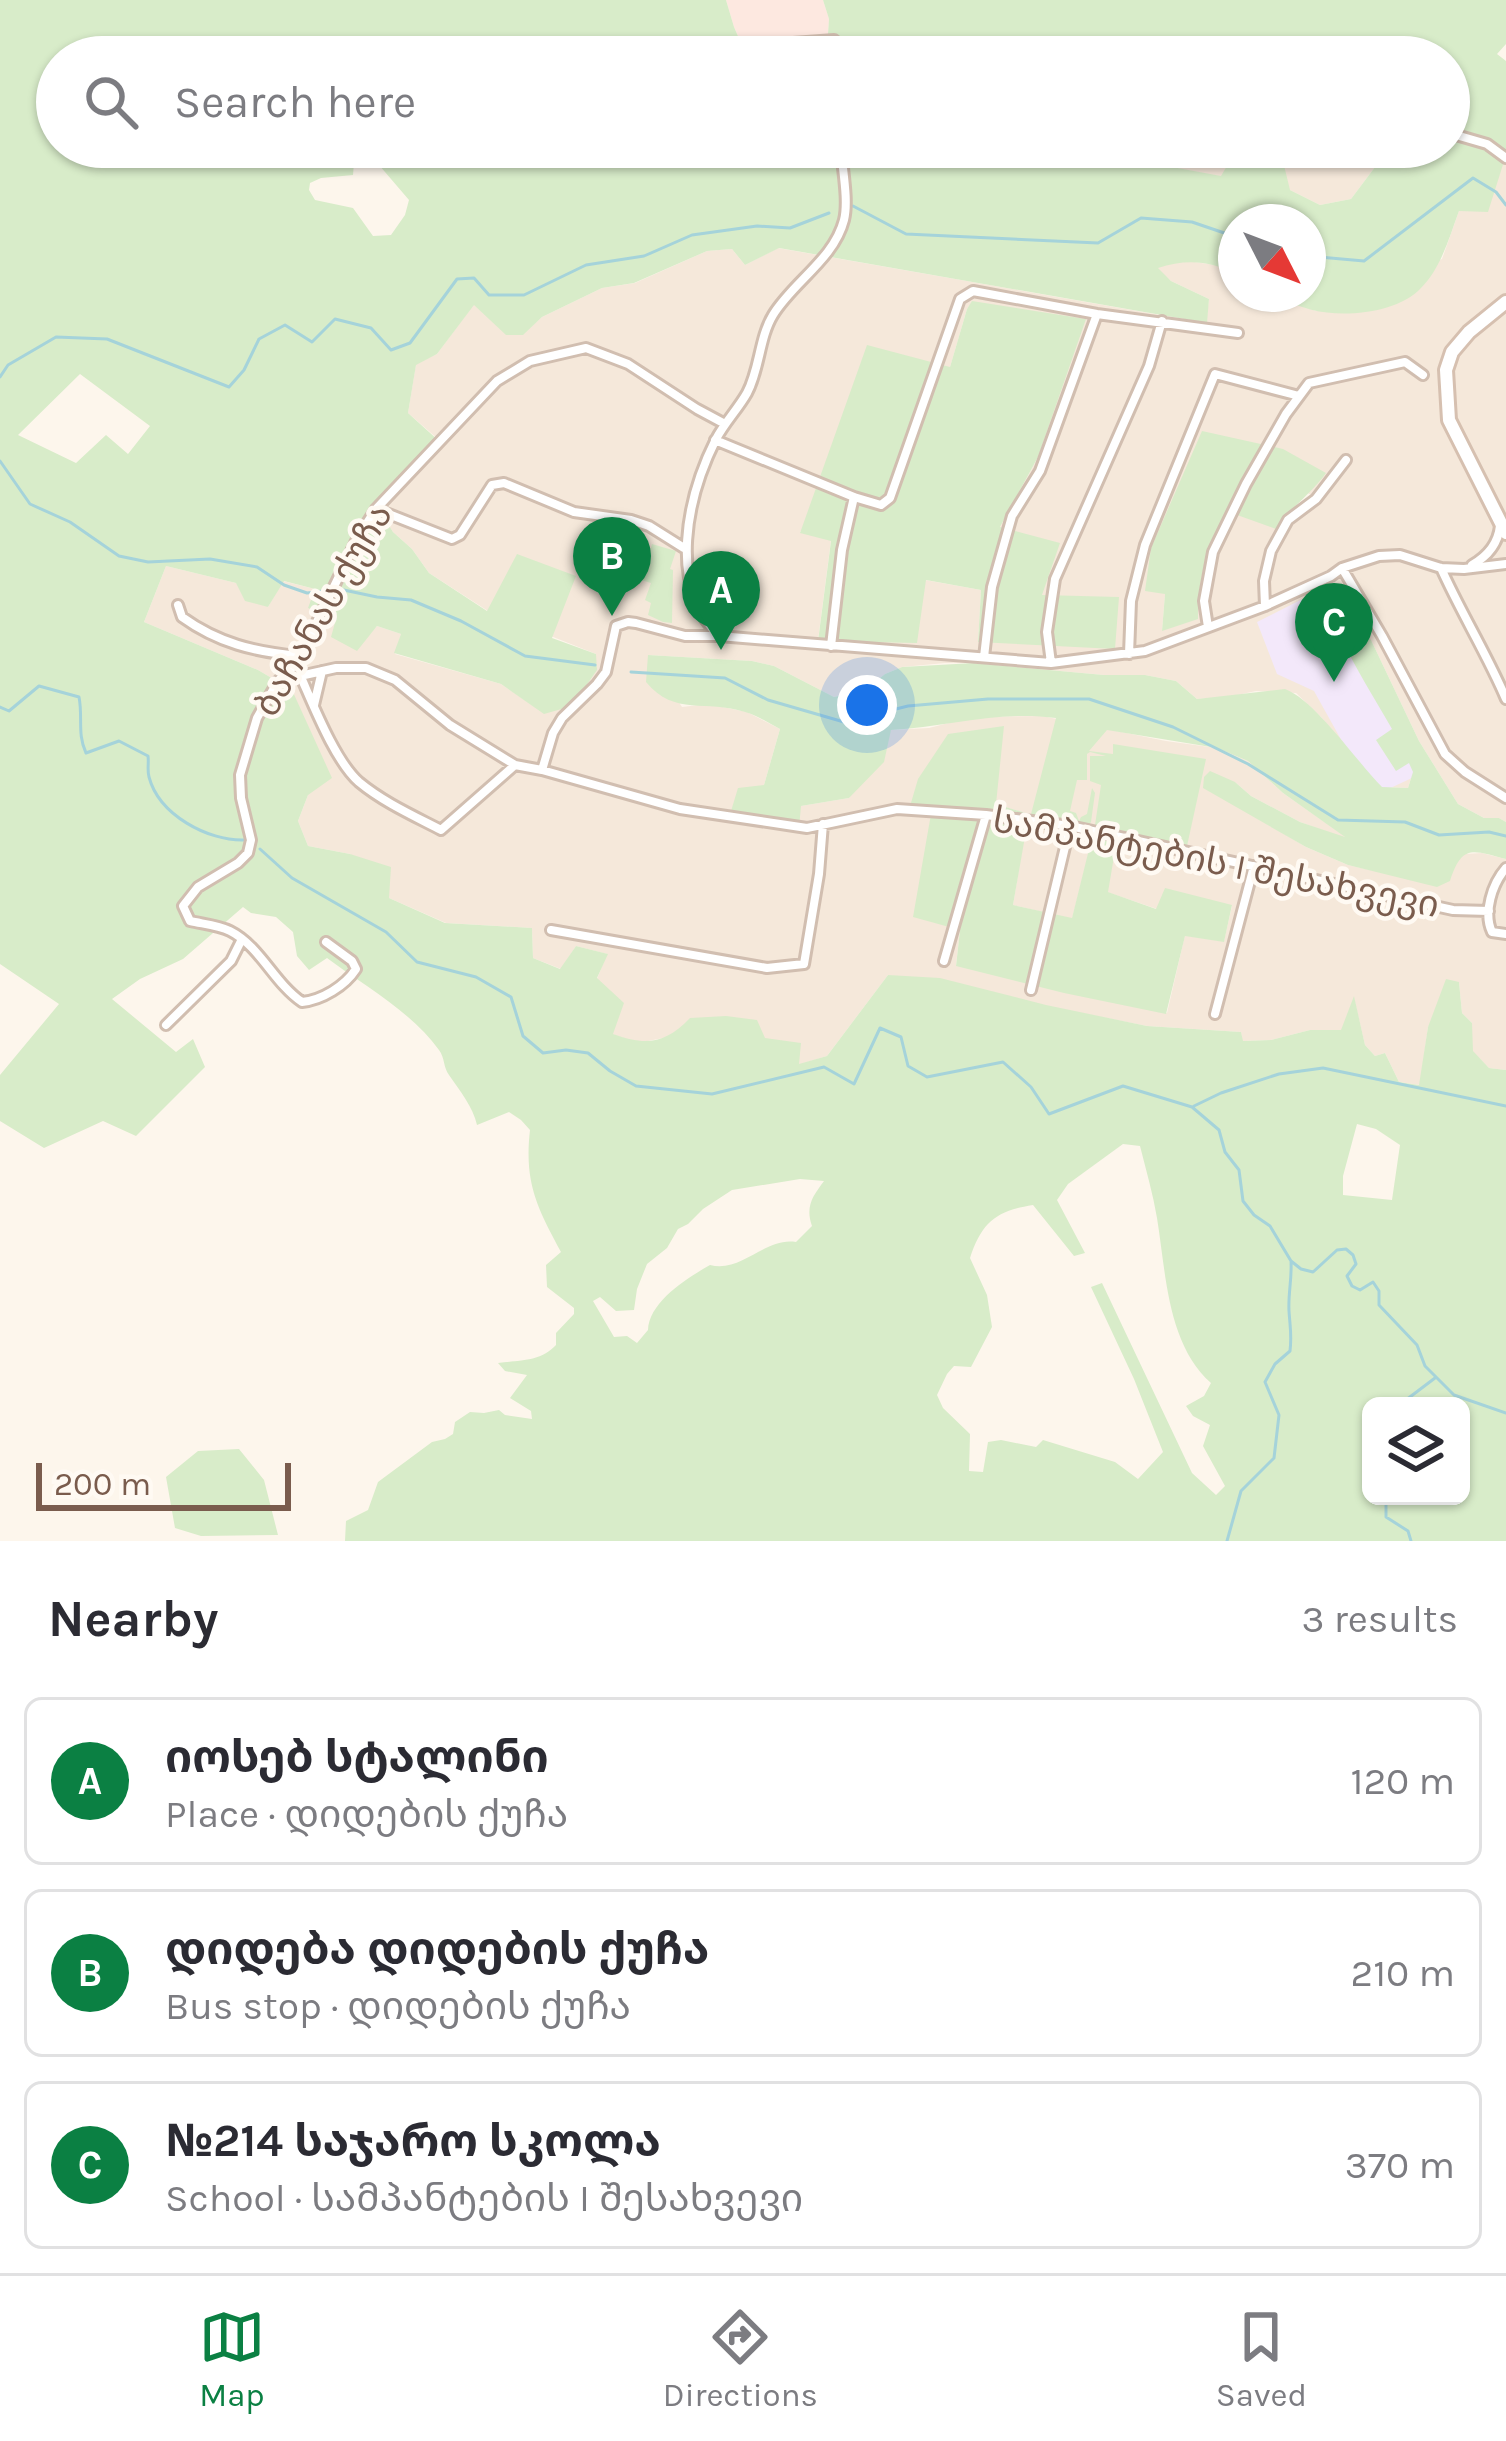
<!DOCTYPE html>
<html lang="en">
<head>
<meta charset="utf-8">
<style>
	body { margin:0; font-family:Karla,"Noto Sans Georgian",sans-serif; background:#f2f2f3; color:#2b2b33 }
	.controls { position:absolute; right:36px; bottom:36px; display:grid; overflow:hidden; border-radius:18px; box-shadow:0 3px 9px #0004 }
	.controls button { width:108px; height:108px; display:grid; place-items:center; padding:0; border:0; border-bottom:3px solid #e1e1e2; background:#fff; color:#2b2b33; font:60px sans-serif }
	.compass { position:absolute; left:1218px; top:204px; width:108px; height:108px; border-radius:50%; background:#fff; box-shadow:0 3px 9px #0004; rotate:132deg }
	.scale { position:absolute; left:36px; bottom:30px; width:255px; box-sizing:border-box; padding-left:12px; border:6px solid #7a5c4d; border-top:0; font-size:33px; line-height:42px; white-space:nowrap; color:#7a5c4d; -webkit-text-stroke:9px #fffaf3; paint-order:stroke }
	.you { position:absolute; left:867px; top:705px; width:42px; height:42px; margin:-30px; border:9px solid #fff; border-radius:50%; background:#1a73e8; box-shadow:0 0 0 18px #1a73e833 }
	.badge { display:grid; place-items:center; width:78px; height:78px; border-radius:50%; background:#0b8043; color:#fff; font-size:39px; font-weight:700 }
	.pin { position:absolute; translate:-50% -99px; filter:drop-shadow(0 3px 6px #0008) }
	.pin::after { content:''; position:absolute; top:63px; width:42px; height:36px; background:inherit; clip-path:polygon(0 0,100% 0,50% 100%) }
	.list { margin:0; padding:0; list-style:none }
	h2 { display:flex; justify-content:space-between; align-items:center; height:156px; margin:0; padding:0 48px; font-size:51px }
	h2 small { font-size:39px; font-weight:400; color:#7c7c81 }
	.list li { display:grid; grid-template-columns:78px 1fr auto; gap:36px; align-items:center; box-sizing:border-box; height:168px; margin:0 24px 24px; padding:0 24px; border:3px solid #e1e1e2; border-radius:18px }
	.list b { display:block; font-size:45px; white-space:nowrap }
	.list p { margin:0; font-size:39px; white-space:nowrap; color:#7c7c81 }
	.list em { font-size:39px; font-style:normal; color:#7c7c81 }
	.icon { flex:none; width:66px; height:66px; fill:none; stroke:currentColor; stroke-width:2; stroke-linecap:round; stroke-linejoin:round }
	.map { position:relative; flex:none; width:1506px; height:1541px; overflow:hidden }
	.search { position:absolute; background:#fff; box-shadow:0 3px 9px #0004; left:36px; right:36px; top:36px; height:132px; display:flex; align-items:center; gap:30px; box-sizing:border-box; padding:0 42px; border-radius:66px; color:#7c7c81; font-size:45px }
	.sheet { height:732px; background:#fff }
	nav { display:flex; justify-content:space-around; align-items:center; box-sizing:border-box; height:168px; border-top:3px solid #e1e1e2; background:#fff; font-size:33px; color:#7c7c81 }
	nav a { display:grid; justify-items:center; gap:6px }
	nav .on { color:#0b8043 }
	.map>svg:first-child { display:block }
	.residential { fill:#f5e8da; fill-rule:evenodd }
	.commercial { fill:#fde8e0 }
	.education { fill:#f3e8fa }
	.green { fill:#d8ecc9; fill-rule:evenodd }
	.lines { fill:none; stroke-linecap:round; stroke-linejoin:round }
	.stream { stroke:#a5d3da; stroke-width:3 }
	.street-casing { stroke:#d1beb0; stroke-width:14 }
	.secondary-casing { stroke:#d6c0b0; stroke-width:18 }
	.street { stroke:#fff; stroke-width:8 }
	.secondary { stroke:#fff; stroke-width:12 }
	.labels { text-anchor:middle; dominant-baseline:central; stroke-width:9; stroke-linejoin:round; paint-order:stroke }
	.street-label { font-size:36px; fill:#7a5c4d; stroke:#fffaf3 }
</style>
</head>
<body>
<div class="map">
<svg width="1506" height="1541" viewBox="0 0 1506 1541">
	<rect width="100%" height="100%" fill="#fdf6ec"/>
	<!-- residential -->
	<path class="residential" d="M1158,147H1390L1351,199L1320,205L1290,190L1155,164Z
		M1506,155V822L1499,818H1484L1458,804L1419,741L1371,640L1413,772L1408,788L1382,787L1321,717L1296,693L1256,691L1228,697L1197,699L1176,681L1145,675H1104L974,663H945L902,667L885,674L865,690L834,697L774,666L752,661L648,655L682,707L708,704L747,712L780,729L764,785L801,806L849,798L891,730L929,728L972,717L1042,716L1166,741L1217,748L1248,761L1283,793L1350,840L1300,822L1251,796L1235,782L1267,824L1306,847L1348,865L1406,878L1465,854L1482,853L1506,859V1070L1489,1068L1472,1051V1023L1462,1013L1459,982L1428,1027L1420,1085L1399,1082L1385,1053L1375,1056L1365,1045L1354,998L1342,1030H1310L1271,1040L1242,1041L1241,1032L1147,1026L888,975L827,1056L798,1065L673,1036L638,1043L612,1034L597,979L607,954L576,946L561,969L533,958L532,928L446,923L389,898L350,854L308,846L298,821L308,795L292,690L258,670L144,622L166,566L236,583L268,607L283,581L315,589L356,650L377,626L401,634L395,654L501,684L544,713L596,654L488,611L429,573L412,549L393,532L373,500L439,440L408,413L416,364L437,354L474,304L506,334H523L542,317L602,288L635,283L707,251L732,249L745,265L778,248L1206,323L1209,299L1171,281L1156,268L1181,260L1222,266L1236,275V294H1267L1316,311L1442,259L1459,211ZM973,301L1038,457L1000,527L1041,595L978,642L981,590L925,580L818,640L831,540L800,532L950,367L967,309ZM1202,432L1311,495L1285,516L1227,510L1207,550L1198,588L1162,631L1165,594ZM1114,754L1118,833L1107,892L1157,909L1232,906L1224,941L1185,935L1167,1013L956,965L960,930L929,831L931,813L996,804L1028,814L1013,905L1072,919Z"/>
	<!-- commercial -->
	<path class="commercial" d="M726,0H823L829,19L827,49L783,57H747L734,27Z"/>
	<!-- education -->
	<path class="education" d="M1322,589L1416,761L1414,777L1384,791L1363,779L1314,691L1277,674L1257,622Z"/>
	<!-- green -->
	<path class="green" d="M0,0H726L734,27L747,57H57V147H1158L1156,164L1221,176L1237,149L1282,157L1290,190L1320,205L1351,199L1390,147H1449V57H783L827,49L829,19L823,0H1506V44L1497,54L1506,61V155L1488,212L1459,211C1449,238 1441,268 1421,288C1398,313 1344,318 1312,310C1297,306 1282,299 1267,294H1308V222H1236V275C1211,260 1185,259 1158,268L1171,281L1209,299L1207,323L779,248L745,265L732,249L707,251L634,283L602,288L542,317L523,335H506L474,305L437,354L416,365L408,413L439,441L392,483L376,504L393,532L412,549L429,573L487,611L517,554L576,576L552,638L596,654L597,670L572,706L544,714L501,684L394,653L401,634L377,626L357,651L331,637L336,619L308,608L315,589L284,581L268,607L245,601L236,583L166,566L144,622L258,670L292,690L332,778L308,795L298,821L308,846L350,854L391,867L389,898L445,923L532,928L533,958L560,969L576,946L608,954L597,978L624,1003L613,1034C646,1046 665,1044 690,1018L726,1016L757,1020L765,1038L801,1043L799,1064L827,1056L888,975L940,978L1046,1005L1147,1026L1241,1032L1243,1041L1271,1040L1310,1030H1341L1354,996L1365,1045L1375,1056L1385,1053L1399,1082L1419,1085L1428,1027L1446,979L1459,982L1462,1013L1472,1023L1473,1051L1489,1068L1506,1070V1541H345L346,1521L368,1510L378,1482L432,1442L445,1439L453,1434L455,1422L470,1412L484,1413L499,1410L505,1415L532,1419L531,1411L510,1398L527,1375L505,1371L498,1363C520,1360 540,1362 556,1345V1333L574,1314V1308L547,1287L546,1265L561,1252C537,1207 524,1183 530,1130L521,1120L509,1112L477,1125C473,1107 460,1091 449,1075C443,1067 445,1058 439,1050C412,1012 363,985 327,958L309,970L297,956L293,932L276,917L251,913L243,907L183,959L140,979L112,999L176,1052L193,1039L205,1067L136,1136L103,1121L44,1148L0,1121V1075L59,1004L0,964ZM355,151H367L409,200L405,215L391,235L373,236L353,208L315,200L309,190L310,183L321,178L353,175ZM80,374L150,426L128,454L106,435L76,463L18,435ZM1357,1124L1376,1129L1400,1145L1392,1200L1343,1195V1176ZM1123,1144L1140,1146C1146,1170 1153,1194 1157,1218C1166,1273 1167,1344 1211,1383L1204,1396L1186,1406L1193,1416L1210,1425L1203,1446L1225,1486L1216,1495L1192,1473L1102,1283L1091,1287L1134,1379L1163,1452L1138,1479L1115,1462L1043,1440L1036,1447L1001,1440L988,1442L983,1472L969,1471L970,1434L943,1408L937,1395L947,1374L954,1366L971,1367L992,1327L987,1295L970,1258C982,1222 996,1211 1033,1205L1074,1256L1085,1253L1057,1200L1068,1184ZM800,1179L824,1181C813,1196 805,1206 812,1226L796,1242C765,1237 742,1273 710,1265C687,1278 649,1302 648,1330L637,1343L627,1336L614,1337L593,1301L600,1297L616,1311L634,1310L637,1289L647,1264L667,1248L678,1229L688,1224L703,1209L732,1190ZM1371,1406H1461V1496H1371Z
		M972,301L1086,319L1038,457L1000,527L1060,543L1042,595L1119,597L1115,649L978,642L981,590L926,580L917,643L818,641L831,541L800,533L867,345L950,367L967,309Z
		M1202,431L1283,449L1326,473C1311,494 1290,508 1276,529L1226,511C1207,550 1198,575 1198,619L1162,631L1165,594L1145,591L1151,548Z
		M652,544L676,551L670,569L673,570L672,623L663,622L648,615L651,603L645,600L651,583L641,580Z
		M1331,601L1343,607L1371,640L1419,741L1458,804L1484,818H1499L1506,822V859C1472,850 1462,844 1450,881L1437,887L1348,865L1306,847L1203,788L1204,777L1210,771L1235,782L1251,796L1300,822L1345,837L1283,793L1248,761L1217,748L1107,730L1089,751L1113,754V744L1206,759L1187,846L1118,833L1108,892L1156,909L1165,888L1232,905L1224,942L1185,936L1166,1014L1064,993L956,966L960,930L913,917L931,814L908,813L918,779L948,734L1004,726L996,804L1029,814L1013,905L1072,918L1095,825L1101,785L1090,781V756H1106L1090,752L1087,754V780H1077L1070,811L1076,813L1079,821L1081,817L1087,814L1092,788L1095,793L1091,822L1088,826L1030,818L1056,718C999,710 947,727 891,730L884,762L849,798L801,806L799,828L728,821L738,788L764,785L780,729C768,723 757,715 745,712C706,699 675,717 646,682L648,655L752,661L774,666L834,697L865,690L885,674L902,667L974,663L1104,675H1145L1176,681L1197,699L1285,689C1315,700 1357,762 1382,787L1408,788L1413,772L1409,763L1396,771L1376,740L1392,729C1374,696 1333,636 1331,601Z
		M239,1449L264,1480L278,1535L201,1536L175,1528L166,1477L198,1451Z"/>
	<g class="lines">
		<!-- stream -->
		<path class="stream" d="M853,206L906,234L1098,243L1141,218L1192,222L1236,237
			M1308,256L1364,261L1473,178L1496,192L1506,205
			M0,377L8,365L56,337L107,339L229,387L244,370L259,339L285,325L312,342L335,319L371,328L391,350L410,343L457,279L474,278L489,295H524L586,265L644,256L692,235L757,226L790,228L829,213
			M0,461L30,504L70,522L119,556L148,562L210,559L257,567L284,585L307,593L339,589L377,597L411,600L461,621L525,656L595,665
			M631,672L725,678L768,700L844,722L908,706L988,699H1089L1173,727L1248,764L1338,820L1405,822L1439,835L1489,832L1506,836
			M0,707L9,711L39,686L79,697C83,717 77,734 86,753L119,741L148,756C149,763 147,770 149,777C159,815 208,841 244,840
			M260,849L292,878L386,932L417,962L476,977L511,997L523,1036L543,1053L566,1050L588,1053L610,1071L636,1086L712,1094L824,1067L854,1084L880,1028L901,1037L908,1066L927,1077L1003,1062L1031,1087L1049,1114L1123,1086L1192,1107L1219,1130L1225,1152L1239,1170L1243,1201L1254,1215L1270,1226L1291,1261L1301,1269L1313,1272L1337,1250L1346,1249L1353,1255L1356,1264L1347,1276L1352,1286L1360,1290L1373,1282L1379,1291V1305L1417,1345L1425,1366L1454,1395L1506,1413
			M1194,1106L1221,1093L1279,1074L1323,1068L1506,1106
			M1398,1406L1435,1378
			M1371,1470V1485
			M1378,1496L1386,1501V1517L1408,1531L1411,1541
			M1227,1541L1241,1491L1274,1458L1279,1415L1265,1382L1275,1364L1290,1351C1292,1335 1290,1327 1289,1311C1288,1294 1292,1279 1291,1261"/>
		<!-- street casing -->
		<g class="street-casing">
			<path id="street" d="M786,48L793,43L834,40L844,51L845,57
				M1449,133L1487,144L1506,158
				M715,440L854,497L881,505L890,498L960,299L973,291L1097,314L1238,333
				M376,509L452,539L460,535L492,485L504,483L574,512L631,520L649,526L684,548
				M1472,565C1488,556 1498,544 1500,526
				M1342,568L1382,636L1445,754L1465,772L1506,798
				M1441,568C1461,613 1487,654 1506,699
				M178,605L182,617C218,643 255,652 298,656
				M1265,606L1264,581L1271,551L1288,520L1316,499L1346,460
				M1208,627L1204,601L1213,552L1246,484L1286,414L1309,383L1405,362L1423,375
				M719,636C667,585 687,497 716,439C725,422 738,409 747,393C760,369 759,338 773,315C793,282 834,259 844,220C849,200 842,168 841,147
				M831,646L842,550L854,497
				M1129,654L1131,601L1145,545L1215,374L1299,396
				M984,657L992,587L1012,516L1040,471L1097,314
				M1051,663L1047,632L1055,579L1149,366L1162,321
				M300,675C313,704 335,761 359,782C383,802 414,816 441,830L515,765
				M300,676L336,668H366L395,680L450,725L515,765L542,770L680,809L807,828L897,809L986,815L1070,826L1453,910L1489,911
				M314,705L322,671
				M542,770L553,733L562,718L597,684L606,672L616,626L628,622L636,623L685,636H719L1051,663L1145,651L1265,606L1331,576L1342,568L1379,556L1400,555L1441,568L1464,569L1506,564
				M1506,868C1492,884 1483,913 1492,932L1506,934
				M551,930L767,968L804,964L819,874L823,824
				M326,942L352,961L356,969C345,986 322,1000 302,1002C274,983 260,946 230,931C218,925 203,924 190,921L183,906L198,887L238,863L248,853L251,840L241,798L240,775L257,718L278,681L297,663L358,537L376,509L497,381L530,361L586,348L628,364L697,409L725,424
				M944,961L986,815
				M1031,990L1070,826
				M1215,1014L1254,866
				M166,1025L231,961L242,939"/>
		</g>
		<!-- secondary casing -->
		<g class="secondary-casing">
			<path id="secondary" d="M1506,302L1469,332L1452,352L1446,370L1449,420L1506,533"/>
		</g>
		<!-- street -->
		<use href="#street" class="street"/>
		<!-- secondary -->
		<use href="#secondary" class="secondary"/>
	</g>
	<g class="labels">
		<!-- street labels -->
		<g class="street-label">
			<text transform="translate(323 610) rotate(-60)">ბაჩანას ქუჩა</text>
			<text transform="translate(1216 862) rotate(11)">სამპანტების I შესახვევი</text>
		</g>
	</g>
</svg>
<div class="controls">
<button><svg class="icon" aria-label="layers" viewBox="0 0 24 24"><path d="M12 4l9 5-9 5-9-5zM3 14l9 5 9-5"/></svg></button>
</div>
<svg class="compass" viewBox="-18 -18 36 36"><path d="M0-13l5 13h-10z" fill="#e53935"/><path d="M0 13l5-13h-10z" fill="#7c7c81"/></svg>
<div class="scale">200 m</div>
<div class="you"></div>
<div class="pin badge" style="left:721px;top:650px">A</div>
<div class="pin badge" style="left:612px;top:616px">B</div>
<div class="pin badge" style="left:1334px;top:682px">C</div>
<div class="search"><svg class="icon" aria-label="search" viewBox="0 0 24 24"><circle cx="10" cy="10" r="6"/><path d="M15 15l6 6"/></svg>Search here</div>
</div>
<section class="sheet">
<h2>Nearby<small>3 results</small></h2>
<ul class="list">
<li><span class="badge">A</span><div><b>იოსებ სტალინი</b><p>Place · დიდების ქუჩა</p></div><em>120 m</em></li>
<li><span class="badge">B</span><div><b>დიდება დიდების ქუჩა</b><p>Bus stop · დიდების ქუჩა</p></div><em>210 m</em></li>
<li><span class="badge">C</span><div><b>№214 საჯარო სკოლა</b><p>School · სამპანტების I შესახვევი</p></div><em>370 m</em></li>
</ul>
</section>
<nav>
<a class="on"><svg class="icon" aria-label="map" viewBox="0 0 24 24"><path d="M3 6l6-2 6 2 6-2v14l-6 2-6-2-6 2zM9 4v14M15 6v14"/></svg>Map</a>
<a><svg class="icon" aria-label="directions" viewBox="0 0 24 24"><path d="M12 3l9 9-9 9-9-9zM9 14v-3h6M13 9l2 2-2 2"/></svg>Directions</a>
<a><svg class="icon" aria-label="saved" viewBox="0 0 24 24"><path d="M7 4h10v16l-5-4-5 4z"/></svg>Saved</a>
</nav>
</body>
</html>
